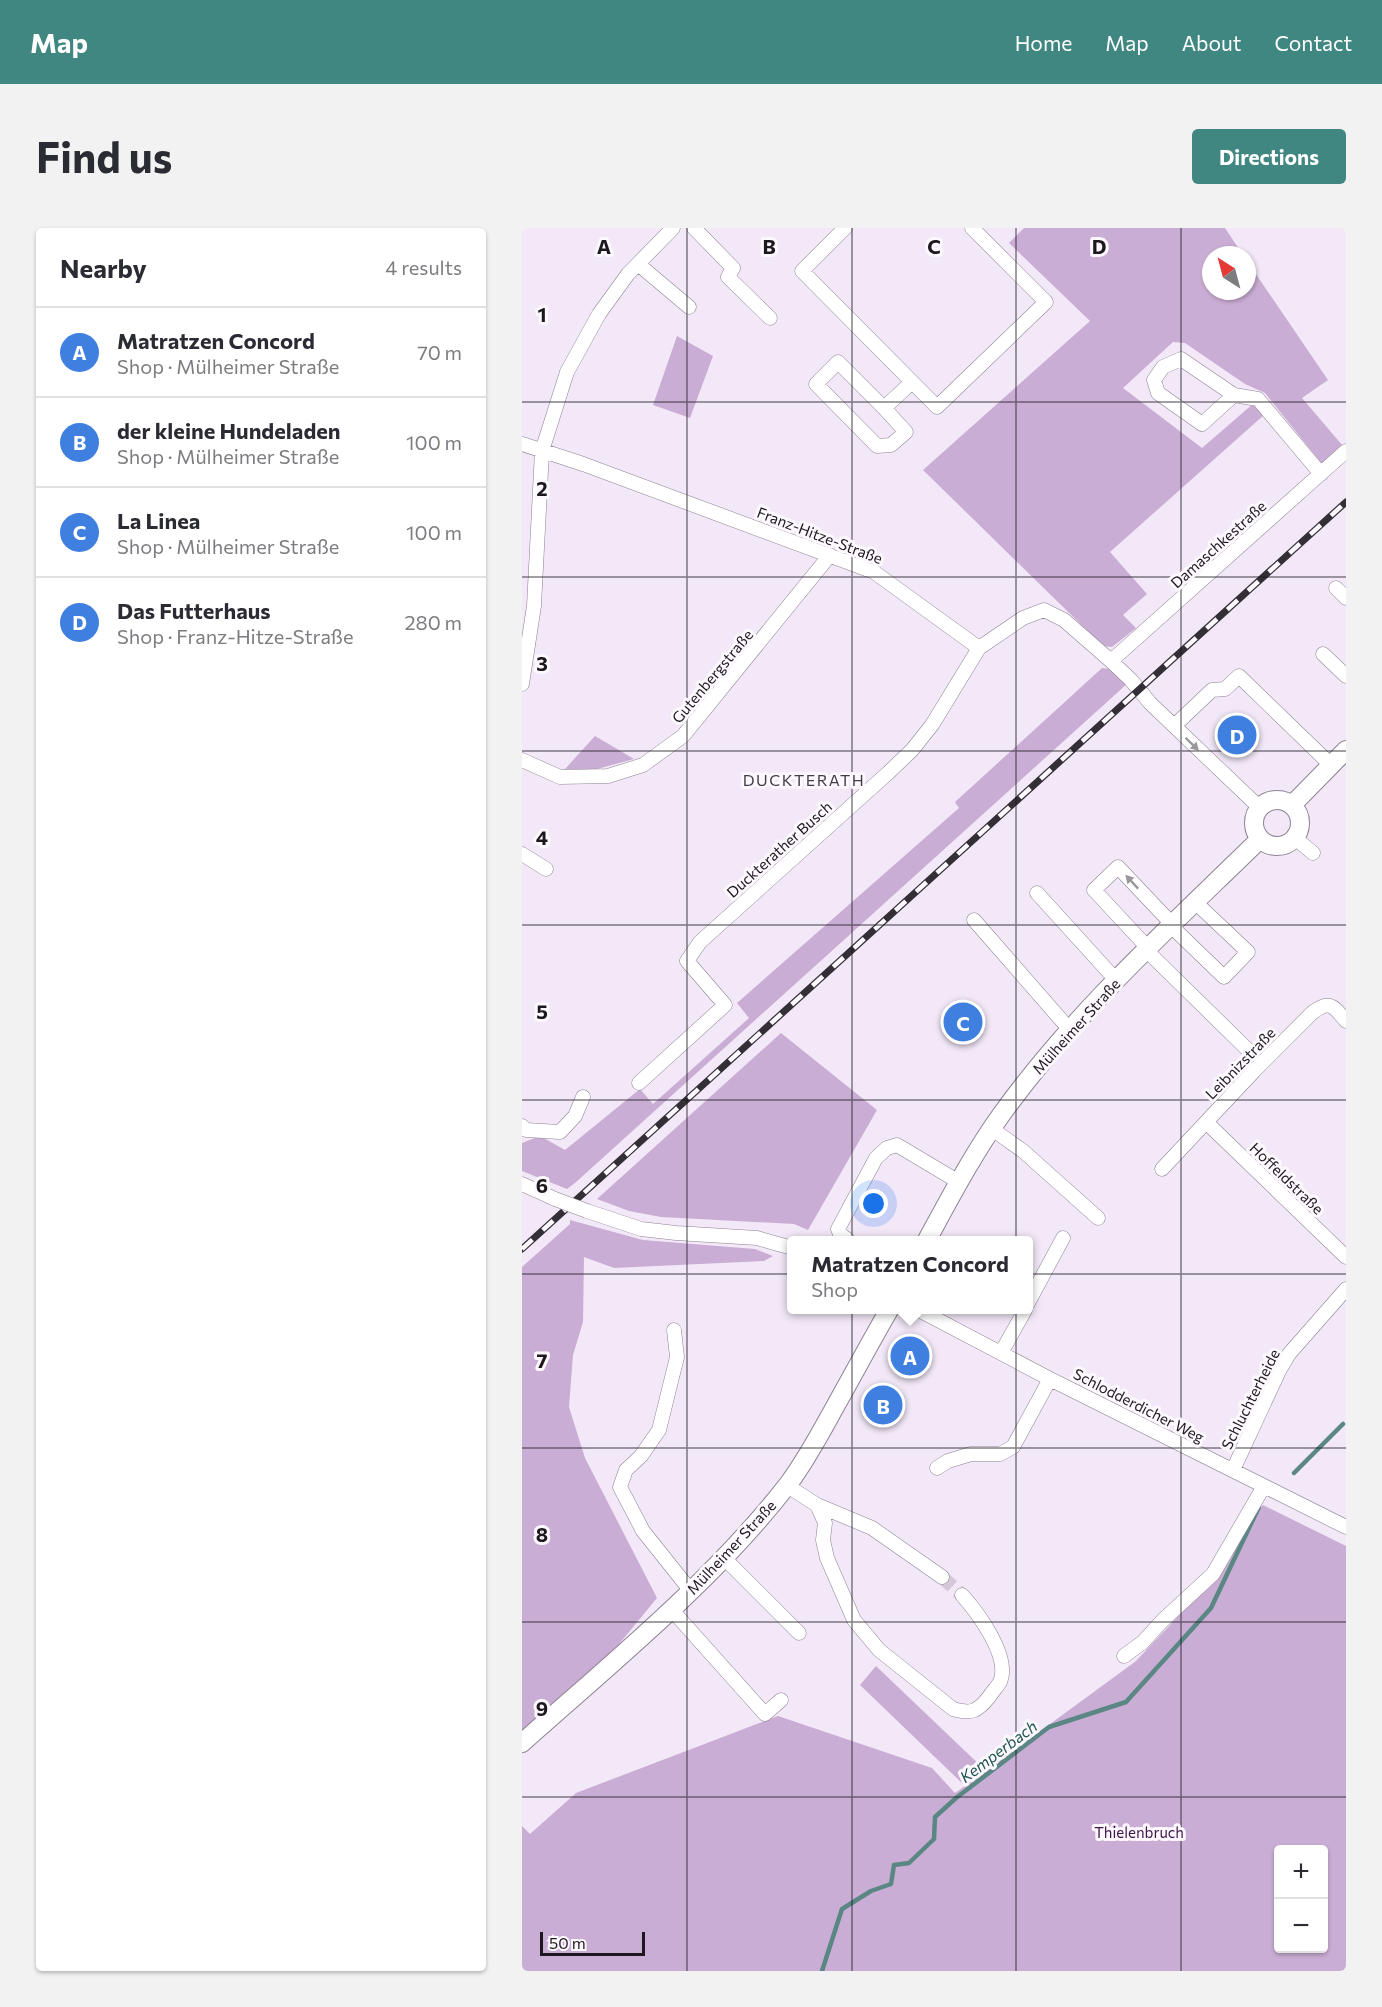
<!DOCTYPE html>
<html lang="en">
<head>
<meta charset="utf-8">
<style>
	body { margin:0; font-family:Commissioner,sans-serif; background:#f2f2f3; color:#2b2b33 }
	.controls { position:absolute; right:18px; bottom:18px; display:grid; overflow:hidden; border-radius:6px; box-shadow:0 2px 4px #0004 }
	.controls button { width:54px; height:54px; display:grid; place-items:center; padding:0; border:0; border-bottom:2px solid #e1e1e2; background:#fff; color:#2b2b33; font:30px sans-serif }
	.compass { position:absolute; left:680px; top:18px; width:54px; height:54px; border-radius:50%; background:#fff; box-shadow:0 2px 4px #0004; rotate:324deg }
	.scale { position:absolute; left:18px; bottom:15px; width:105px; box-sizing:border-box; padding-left:6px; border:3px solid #1c181e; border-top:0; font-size:16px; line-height:21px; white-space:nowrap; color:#1c181e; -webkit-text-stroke:4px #fdf8fe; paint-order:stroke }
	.you { position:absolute; left:352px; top:976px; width:21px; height:21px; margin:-15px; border:4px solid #fff; border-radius:50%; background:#1a73e8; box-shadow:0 0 0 9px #1a73e833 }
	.badge { display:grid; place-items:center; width:39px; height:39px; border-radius:50%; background:#408781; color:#fff; font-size:20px; font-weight:700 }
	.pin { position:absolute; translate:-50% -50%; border:3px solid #fff; box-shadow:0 2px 6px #0006 }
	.popup { position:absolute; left:265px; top:1008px; width:246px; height:78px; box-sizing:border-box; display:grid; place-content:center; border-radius:6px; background:#fff; filter:drop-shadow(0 2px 4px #0005); font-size:20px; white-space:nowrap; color:#7c7c81 }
	.popup b { font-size:22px; color:#2b2b33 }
	.popup::after { content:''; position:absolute; left:50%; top:100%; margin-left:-12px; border:12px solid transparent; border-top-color:#fff }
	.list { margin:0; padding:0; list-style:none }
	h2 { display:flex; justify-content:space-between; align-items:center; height:78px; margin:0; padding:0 24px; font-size:26px }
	h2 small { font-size:20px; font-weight:400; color:#7c7c81 }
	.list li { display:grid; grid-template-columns:39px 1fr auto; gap:18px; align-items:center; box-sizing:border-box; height:90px; padding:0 24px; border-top:2px solid #e1e1e2 }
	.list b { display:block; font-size:22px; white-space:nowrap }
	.list p { margin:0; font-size:20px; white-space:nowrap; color:#7c7c81 }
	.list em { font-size:20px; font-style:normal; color:#7c7c81 }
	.map { position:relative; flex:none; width:824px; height:1743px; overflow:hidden; border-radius:6px }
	header { display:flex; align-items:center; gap:36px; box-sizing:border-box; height:84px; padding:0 30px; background:#408781; color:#fff }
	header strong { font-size:28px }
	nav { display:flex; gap:33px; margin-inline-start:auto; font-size:21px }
	.intro { display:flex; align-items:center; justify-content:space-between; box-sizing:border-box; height:144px; padding:0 36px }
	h1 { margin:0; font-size:42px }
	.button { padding:15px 27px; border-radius:6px; background:#408781; color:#fff; font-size:21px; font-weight:700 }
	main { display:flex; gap:36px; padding:0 36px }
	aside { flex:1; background:#fff; border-radius:6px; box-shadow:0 2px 4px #0004 }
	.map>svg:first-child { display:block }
	.green { fill:#caadd4; fill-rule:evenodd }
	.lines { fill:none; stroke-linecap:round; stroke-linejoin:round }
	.stream { stroke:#5a8784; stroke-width:4.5 }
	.minor-tunnel { stroke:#d3c9d7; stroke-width:14; stroke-dasharray:14 7; stroke-linecap:butt }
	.minor-casing { stroke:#8d8291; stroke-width:15 }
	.major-casing { stroke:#8d8291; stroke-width:20 }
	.minor { stroke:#fff; stroke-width:14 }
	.major { stroke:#fff; stroke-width:18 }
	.rail-casing { stroke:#342f36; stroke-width:7 }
	.rail { stroke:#fdf8fe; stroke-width:4.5; stroke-dasharray:14; stroke-linecap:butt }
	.minor-bridge-casing { stroke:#8d8291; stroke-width:15; stroke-linecap:butt }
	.minor-bridge { stroke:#fff; stroke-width:14 }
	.oneway { fill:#99979a }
	.grid { fill:none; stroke:#1c181e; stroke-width:1.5; stroke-opacity:0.55 }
	.labels { text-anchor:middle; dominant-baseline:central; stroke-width:6; stroke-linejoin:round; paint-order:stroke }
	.street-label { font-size:15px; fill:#1c181e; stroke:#fdf8fe }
	.park-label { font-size:15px; fill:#3b1548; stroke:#fdf8fe }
	.neighbourhood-label { font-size:16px; letter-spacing:1.5px; fill:#443b48; stroke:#fdf8fe }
	.water-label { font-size:16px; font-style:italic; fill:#1c5450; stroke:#fdf8fe }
	.grid-label { font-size:20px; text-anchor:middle; font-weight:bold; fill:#1c181e; stroke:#fdf8fe; stroke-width:6; stroke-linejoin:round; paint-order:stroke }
</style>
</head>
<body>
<header>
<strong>Map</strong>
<nav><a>Home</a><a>Map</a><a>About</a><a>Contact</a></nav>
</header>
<div class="intro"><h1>Find us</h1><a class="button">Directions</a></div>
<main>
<aside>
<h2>Nearby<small>4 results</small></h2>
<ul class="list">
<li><span class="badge" style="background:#3f7fe0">A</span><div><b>Matratzen Concord</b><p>Shop · Mülheimer Straße</p></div><em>70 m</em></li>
<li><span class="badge" style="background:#3f7fe0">B</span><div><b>der kleine Hundeladen</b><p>Shop · Mülheimer Straße</p></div><em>100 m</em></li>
<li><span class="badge" style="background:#3f7fe0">C</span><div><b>La Linea</b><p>Shop · Mülheimer Straße</p></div><em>100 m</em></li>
<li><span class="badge" style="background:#3f7fe0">D</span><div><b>Das Futterhaus</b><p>Shop · Franz-Hitze-Straße</p></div><em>280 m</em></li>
</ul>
</aside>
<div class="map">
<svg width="824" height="1743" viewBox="0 0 824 1743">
	<rect width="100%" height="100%" fill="#f3e8f8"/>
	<!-- green -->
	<path class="green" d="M502,0H703L721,27H689V63H725V33L806,152L780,170L821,218L800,236L743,165L723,156L663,115L651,114L601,160L680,220L732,175L742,187L588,324L625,366L601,387L614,400L590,419L581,418L401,242L568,93L487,15Z
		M155,108L191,128L168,190L131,177Z
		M580,440L589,441L606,455L53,955L45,961L0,943V915L18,908L43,922L118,861L131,876L227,790L215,775L437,580L433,574Z
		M73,508L112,531L75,541H43Z
		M259,805L355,882L286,1002L272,996L139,989L107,983L75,971Z
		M48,992L121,1012L233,1021L251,1028L242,1033L92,1040L62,1029L61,1094L51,1127L47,1179L63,1230L135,1370L88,1427L0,1505V1039L48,996Z
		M741,1277L824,1318V1743H0V1598L8,1606L54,1565L256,1488L410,1540L433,1565L443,1558L338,1457L354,1438L464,1543L614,1433L681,1362ZM756,1622H802V1720H756Z"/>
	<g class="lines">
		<!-- stream -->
		<path class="stream" d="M772,1245L821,1196
			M300,1743L320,1681L349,1663L369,1656L372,1637L387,1635L412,1611L413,1589L434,1570L527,1499L604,1474L689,1380L737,1279"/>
		<!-- minor-tunnel -->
		<path class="minor-tunnel" d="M420,1349L440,1367"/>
		<!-- minor casing -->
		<g class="minor-casing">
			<path id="minor" d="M172,0L211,40L206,49L248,90
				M323,0L280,43L415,179L524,74L450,0
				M116,36L167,79
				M712,167L680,196L636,165L632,152L641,139L659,131L712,167L736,171L799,246
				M362,180L384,204L369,217L355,218L294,156L316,134L362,180L390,154
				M0,216L61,236L352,344L457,420L501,390L522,382L542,392L589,433L609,452L628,475L738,580
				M814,360L824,370
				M801,426L824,448
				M589,433L824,223
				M0,456L12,378L20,223L45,144L77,86L106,46L151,0
				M652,498L690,462L703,461L717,448L809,537
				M0,532L38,549L86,548L121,537L161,508L308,327
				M773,610L791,625
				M0,626L24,641
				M515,665L594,752
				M452,692L548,802
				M649,698L702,749L726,724L673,674
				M626,720L572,662L596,639L650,696
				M624,722L728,824
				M117,855L203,777L165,733L178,714L366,545L390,522L410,497L457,420
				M684,894L824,1029
				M0,898L4,902L38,904L53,888L61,869
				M470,901L501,923L576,990
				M640,941L732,843L790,785C808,771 811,778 824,793
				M0,956L33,971
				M65,983L119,1001L154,1005L235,1010L270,1020
				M326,1012L318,1006L316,1001L354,930L365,920L375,917L437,954
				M506,1075L541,1010
				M397,1082L528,1151L824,1299
				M152,1102L155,1129L137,1202L119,1228L104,1242L98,1259L121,1303L168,1362
				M479,1125L503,1082
				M415,1240L426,1233L449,1226H478L491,1219L528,1151
				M711,1242L757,1143L767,1126L824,1061
				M264,1257L295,1277L303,1295L301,1312L305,1330L332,1392L357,1422L431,1481C449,1486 455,1484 467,1469C470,1464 475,1459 478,1454C489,1429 456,1385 440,1367
				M295,1277L350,1300L420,1349
				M202,1330L277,1405
				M149,1381L243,1486L259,1472
				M602,1428L621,1414L641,1392L691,1346L742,1258"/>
		</g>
		<!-- major casing -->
		<g class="major-casing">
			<path id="major" d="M732 595a23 23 0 1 1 46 0a23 23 0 1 1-46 0Z
				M770,577L824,522
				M405,1012C428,970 451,926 479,887C553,784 648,699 738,611
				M0,1515C92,1433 192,1352 267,1255C285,1231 299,1204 314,1177C332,1145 349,1113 367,1082"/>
		</g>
		<!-- minor -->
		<use href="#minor" class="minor"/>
		<!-- major -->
		<use href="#major" class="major"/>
		<!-- rail casing -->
		<g class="rail-casing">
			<path id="rail" d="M0,1021L824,274"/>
		</g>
		<!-- rail -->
		<use href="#rail" class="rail"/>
		<!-- minor-bridge casing -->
		<g class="minor-bridge-casing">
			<path id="minor-bridge" d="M33,971L65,983"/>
		</g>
		<!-- minor-bridge -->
		<use href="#minor-bridge" class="minor-bridge"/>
	</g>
	<!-- one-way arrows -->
	<defs><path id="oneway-solid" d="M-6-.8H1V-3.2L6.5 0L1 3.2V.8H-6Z" transform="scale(1.5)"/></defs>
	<g class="oneway">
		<use href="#oneway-solid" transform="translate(670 516) rotate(44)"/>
		<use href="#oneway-solid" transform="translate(610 654) rotate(-133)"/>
	</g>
	<!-- grid -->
	<path class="grid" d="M165,0V1743M330,0V1743M494,0V1743M659,0V1743M0,174H824M0,349H824M0,523H824M0,697H824M0,872H824M0,1046H824M0,1220H824M0,1394H824M0,1569H824"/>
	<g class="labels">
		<!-- street labels -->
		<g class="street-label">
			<text transform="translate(298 307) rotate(21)">Franz-Hitze-Straße</text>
			<text transform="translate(696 316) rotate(-42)">Damaschkestraße</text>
			<text transform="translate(190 448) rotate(-50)">Gutenbergstraße</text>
			<text transform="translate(257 621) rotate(-42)">Duckterather Busch</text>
			<text transform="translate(554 798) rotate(-48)">Mülheimer Straße</text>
			<text transform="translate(718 835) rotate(-46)">Leibnizstraße</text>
			<text transform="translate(765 950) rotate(44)">Hoffeldstraße</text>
			<text transform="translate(728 1171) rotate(-63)">Schluchterheide</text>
			<text transform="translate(617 1177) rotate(27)">Schlodderdicher Weg</text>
			<text transform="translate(209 1319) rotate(-47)">Mülheimer Straße</text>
		</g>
		<!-- park labels -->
		<g class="park-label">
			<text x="617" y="1604">Thielenbruch</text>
		</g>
		<!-- neighbourhood labels -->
		<g class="neighbourhood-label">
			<text x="282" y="551">DUCKTERATH</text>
		</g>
		<!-- water labels -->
		<g class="water-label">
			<text transform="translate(476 1523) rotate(-37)">Kemperbach</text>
		</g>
	</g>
	<g class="grid-label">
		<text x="82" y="26">A</text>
		<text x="247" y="26">B</text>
		<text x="412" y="26">C</text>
		<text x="577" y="26">D</text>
		<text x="20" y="94">1</text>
		<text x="20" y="268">2</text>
		<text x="20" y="443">3</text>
		<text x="20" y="617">4</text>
		<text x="20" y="791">5</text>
		<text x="20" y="965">6</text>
		<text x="20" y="1140">7</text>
		<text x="20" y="1314">8</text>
		<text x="20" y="1488">9</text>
	</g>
</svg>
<div class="controls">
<button>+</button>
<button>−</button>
</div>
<svg class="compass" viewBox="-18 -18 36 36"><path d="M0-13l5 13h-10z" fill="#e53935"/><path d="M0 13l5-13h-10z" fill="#7c7c81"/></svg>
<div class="scale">50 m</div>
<div class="you"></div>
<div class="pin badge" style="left:388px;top:1128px;background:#3f7fe0">A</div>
<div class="popup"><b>Matratzen Concord</b>Shop</div>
<div class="pin badge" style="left:361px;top:1177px;background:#3f7fe0">B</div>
<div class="pin badge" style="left:441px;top:794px;background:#3f7fe0">C</div>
<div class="pin badge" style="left:715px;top:507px;background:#3f7fe0">D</div>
</div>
</main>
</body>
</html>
